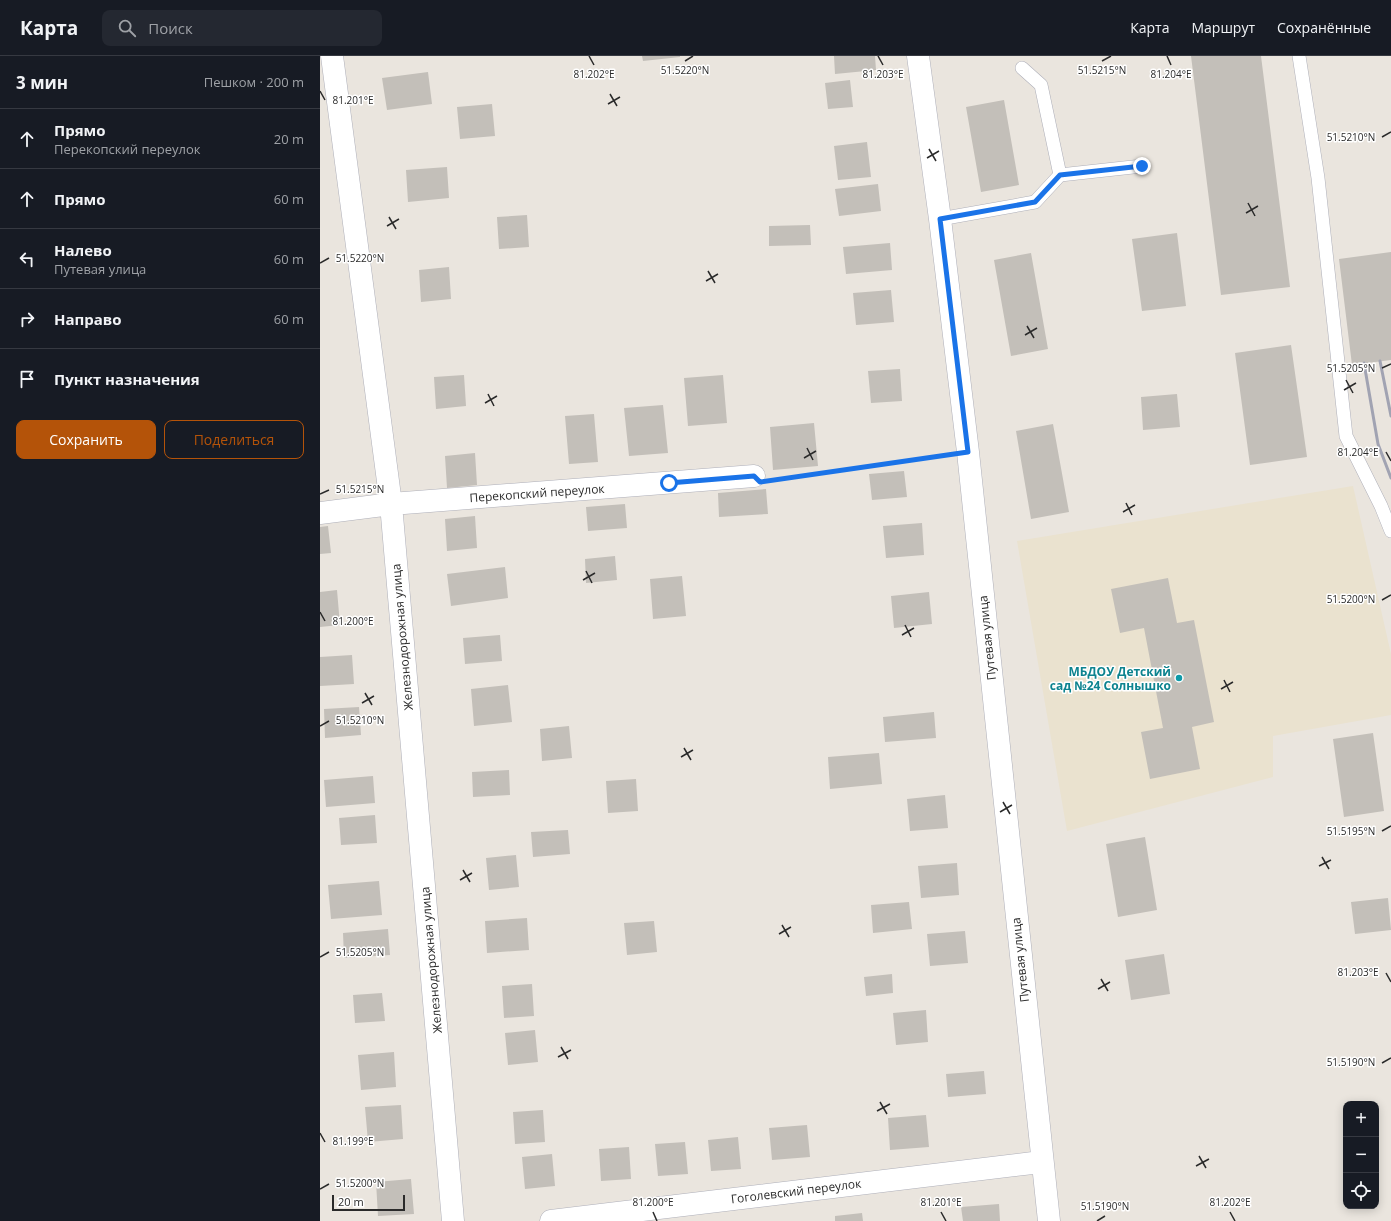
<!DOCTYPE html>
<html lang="ru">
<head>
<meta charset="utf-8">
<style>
	body { margin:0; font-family:"Open Sans",sans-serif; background:#242831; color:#f1f3f6 }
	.controls { position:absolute; right:12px; bottom:12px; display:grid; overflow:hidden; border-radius:8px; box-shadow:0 2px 10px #0003 }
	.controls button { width:36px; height:36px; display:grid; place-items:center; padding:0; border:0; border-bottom:1px solid #363941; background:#171b24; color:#f1f3f6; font:20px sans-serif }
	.scale { position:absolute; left:12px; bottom:10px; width:73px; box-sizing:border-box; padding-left:4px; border:2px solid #2a2a2a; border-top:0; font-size:11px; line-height:14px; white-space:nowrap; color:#2a2a2a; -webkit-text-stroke:3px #fff; paint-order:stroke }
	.stop { position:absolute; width:12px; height:12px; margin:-9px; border:3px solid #1a73e8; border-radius:50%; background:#fff }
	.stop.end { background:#1a73e8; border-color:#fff; box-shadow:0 1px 4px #0008 }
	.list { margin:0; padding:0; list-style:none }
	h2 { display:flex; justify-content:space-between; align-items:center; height:52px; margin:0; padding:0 16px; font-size:17px }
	h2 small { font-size:13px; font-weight:400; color:#9ea1a6 }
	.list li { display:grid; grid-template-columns:26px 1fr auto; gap:12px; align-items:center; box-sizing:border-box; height:60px; padding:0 16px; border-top:1px solid #363941 }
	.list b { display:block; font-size:15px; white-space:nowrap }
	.list p { margin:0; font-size:13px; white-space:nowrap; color:#9ea1a6 }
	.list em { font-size:13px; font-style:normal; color:#9ea1a6 }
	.actions { display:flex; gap:8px; padding:12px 16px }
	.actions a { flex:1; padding:9px 0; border:1px solid #b45309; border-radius:8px; text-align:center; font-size:14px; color:#b45309 }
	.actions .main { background:#b45309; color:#fff }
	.icon { flex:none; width:22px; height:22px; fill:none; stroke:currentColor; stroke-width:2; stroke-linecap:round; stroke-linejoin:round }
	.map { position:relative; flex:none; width:1071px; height:1165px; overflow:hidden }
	header { display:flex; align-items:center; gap:24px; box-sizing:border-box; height:56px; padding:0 20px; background:#171b24; border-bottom:1px solid #363941 }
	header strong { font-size:19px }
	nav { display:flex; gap:22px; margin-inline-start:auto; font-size:14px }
	.search { width:280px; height:36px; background:#242831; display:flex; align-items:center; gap:10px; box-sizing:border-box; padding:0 14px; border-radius:8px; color:#9ea1a6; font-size:15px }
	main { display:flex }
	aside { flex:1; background:#171b24 }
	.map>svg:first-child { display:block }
	.education { fill:#eae2cf }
	.building { fill:#c3bfb9 }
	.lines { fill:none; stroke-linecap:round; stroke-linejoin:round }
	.lane-casing { stroke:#aeafb9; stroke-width:14 }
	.street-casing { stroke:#aeafb9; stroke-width:23 }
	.path { stroke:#c3c3c3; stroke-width:2.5; stroke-dasharray:3 2; stroke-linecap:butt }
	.lane { stroke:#fff; stroke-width:13 }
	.street { stroke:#fff; stroke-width:22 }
	.rail { stroke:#a1a3b2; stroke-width:3 }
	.route { stroke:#1a73e8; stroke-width:5 }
	.ticks { fill:none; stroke:#2a2a2a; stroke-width:1.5 }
	.culture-dot { fill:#0f9aa8; stroke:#fff; stroke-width:1.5 }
	.labels { text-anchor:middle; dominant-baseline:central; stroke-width:3; stroke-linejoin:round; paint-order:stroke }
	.street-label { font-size:12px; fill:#2a2a2a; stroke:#fff }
	.culture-label { font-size:12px; font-weight:bold; fill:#0d838f; stroke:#fff; text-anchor:end }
	.ticks-label { font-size:10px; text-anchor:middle; fill:#2a2a2a; stroke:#fff; stroke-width:3; stroke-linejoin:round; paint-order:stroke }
</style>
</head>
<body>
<header>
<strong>Карта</strong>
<div class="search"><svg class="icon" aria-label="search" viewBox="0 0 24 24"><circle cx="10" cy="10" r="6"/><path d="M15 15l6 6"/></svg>Поиск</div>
<nav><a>Карта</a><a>Маршрут</a><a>Сохранённые</a></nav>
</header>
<main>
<aside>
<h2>3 мин<small>Пешком · 200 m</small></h2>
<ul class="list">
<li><svg class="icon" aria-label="ahead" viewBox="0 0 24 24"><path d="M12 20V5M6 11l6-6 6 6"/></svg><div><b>Прямо</b><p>Перекопский переулок</p></div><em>20 m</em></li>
<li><svg class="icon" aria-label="ahead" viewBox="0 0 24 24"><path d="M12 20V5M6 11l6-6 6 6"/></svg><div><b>Прямо</b></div><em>60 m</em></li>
<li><svg class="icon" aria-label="left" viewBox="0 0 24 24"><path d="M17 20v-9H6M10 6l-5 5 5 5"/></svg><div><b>Налево</b><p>Путевая улица</p></div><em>60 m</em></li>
<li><svg class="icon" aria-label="right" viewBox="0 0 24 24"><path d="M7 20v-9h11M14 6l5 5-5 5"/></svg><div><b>Направо</b></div><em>60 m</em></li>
<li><svg class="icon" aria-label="arrive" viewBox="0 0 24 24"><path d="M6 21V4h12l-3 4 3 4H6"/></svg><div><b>Пункт назначения</b></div></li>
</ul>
<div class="actions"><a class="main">Сохранить</a><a>Поделиться</a></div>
</aside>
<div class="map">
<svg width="1071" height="1165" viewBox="0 0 1071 1165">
	<rect width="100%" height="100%" fill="#eae5de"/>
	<!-- education -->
	<path class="education" d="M1033,430L1071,598V659L953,680V721L747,775L697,485Z"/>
	<!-- building -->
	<path class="building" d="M322,0H360V1L323,5Z
		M514,0H555L556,14L515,18Z
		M871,0H941L970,231L901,239Z
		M108,16L112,48L67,54L62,22Z
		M530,24L533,51L508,53L505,27Z
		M684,44L699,129L661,136L646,51Z
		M172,48L175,80L140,83L137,51Z
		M547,86L551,121L518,124L514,90Z
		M127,111L129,142L88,146L86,114Z
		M558,128L561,155L519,160L515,133Z
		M207,159L209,191L179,193L177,161Z
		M490,169L491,189L449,190V170Z
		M857,177L866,250L822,255L812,183Z
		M570,187L572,214L526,218L523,191Z
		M1071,196V304L1032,309L1019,203Z
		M711,197L728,293L691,300L674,204Z
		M129,211L131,243L101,246L99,214Z
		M571,234L574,266L536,269L533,237Z
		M971,289L987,401L930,409L915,297Z
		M580,313L582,345L551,347L548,315Z
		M144,319L146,350L116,353L114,321Z
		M403,319L407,367L368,370L364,322Z
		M857,338L860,371L823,374L821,341Z
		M343,349L348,397L309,400L304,352Z
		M274,358L278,406L249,408L245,360Z
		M494,367L498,410L453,414L450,371Z
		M733,368L749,456L711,463L696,375Z
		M155,397L157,429L127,432L125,400Z
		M584,415L587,441L552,444L549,418Z
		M446,433L448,458L399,461L398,437Z
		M305,448L307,472L268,475L266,451Z
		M155,460L157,492L127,495L125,463Z
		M602,467L604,499L566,502L563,470Z
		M8,470L11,497L0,498V471Z
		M295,500L297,524L266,527L265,503Z
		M185,511L188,542L131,550L127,518Z
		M362,520L366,560L333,563L330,523Z
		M848,522L857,567L874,564L894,666L872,671L880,713L830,723L821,676L843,672L824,572L800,577L791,533Z
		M17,534L20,569L0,571V536Z
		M609,536L612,568L574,572L571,540Z
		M180,579L182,605L145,608L143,582Z
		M32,599L34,628L0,630V601Z
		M188,629L192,666L154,670L151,633Z
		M39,651L41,679L5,682L4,653Z
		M614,656L616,682L565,686L563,661Z
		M249,670L252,702L222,705L220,673Z
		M1053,677L1064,755L1024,761L1013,683Z
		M559,697L562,728L510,733L508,701Z
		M189,714L190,739L153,741L152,716Z
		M53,720L55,747L6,751L4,724Z
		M316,723L318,755L288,757L286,725Z
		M625,739L628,772L590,775L587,743Z
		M55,759L57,787L21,789L19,762Z
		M248,774L250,798L213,801L211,776Z
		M825,781L837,854L798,861L786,788Z
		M196,799L199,831L169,834L166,802Z
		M637,807L639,839L601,842L598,810Z
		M59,825L62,859L11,863L8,829Z
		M1068,842L1071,874L1035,878L1031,846Z
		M589,846L592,873L553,877L551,849Z
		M207,862L209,894L167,897L165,865Z
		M334,865L337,896L307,899L304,867Z
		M68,873L70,899L24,902L23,877Z
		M645,875L648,907L610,910L607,878Z
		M844,898L850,938L811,944L805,904Z
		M572,918L573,937L546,940L544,921Z
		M212,928L214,960L184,962L182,930Z
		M62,937L65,965L35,967L33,939Z
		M606,954L608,986L576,989L573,957Z
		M215,974L218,1006L188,1009L185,977Z
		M74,996L76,1031L41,1034L38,999Z
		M664,1015L666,1038L628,1041L626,1018Z
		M81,1049L83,1083L48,1086L45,1051Z
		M223,1054L225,1086L195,1088L193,1056Z
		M606,1059L609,1091L570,1094L568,1062Z
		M487,1069L490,1101L452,1104L449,1072Z
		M418,1081L421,1113L391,1115L388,1084Z
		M365,1086L368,1118L338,1120L335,1088Z
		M309,1091L311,1123L281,1125L279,1093Z
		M232,1098L235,1130L205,1133L202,1101Z
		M91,1123L94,1158L58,1160L56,1126Z
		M679,1148L680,1165H643L641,1151Z
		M542,1157L543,1165H515V1160Z"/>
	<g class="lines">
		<!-- lane casing -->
		<g class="lane-casing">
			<path id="lane" d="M979,0L998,122L1026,380L1061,450L1071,475
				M702,12L721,29L740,119
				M620,163L715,146L740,119L822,110"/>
		</g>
		<!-- street casing -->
		<g class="street-casing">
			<path id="street" d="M12,0L71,448L133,1165
				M598,0L620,163L648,396L729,1165
				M0,457L71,448L434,420
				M231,1165L721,1106"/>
		</g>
		<!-- path -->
		<path class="path" d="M456,424L625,399"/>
		<!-- lane -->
		<use href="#lane" class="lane"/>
		<!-- street -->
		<use href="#street" class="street"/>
		<!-- rail -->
		<path class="rail" d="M1060,305L1071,360
			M1044,307L1058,388L1071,422"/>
	</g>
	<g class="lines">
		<!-- route -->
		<path class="route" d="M349,427L434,420L440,426L648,396L620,163L715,146L740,119L822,110"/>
	</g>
	<!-- ticks -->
	<path class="ticks" d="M269,0L274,9M558,0L563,9M847,0L851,9M365,5L373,0M782,5L791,0M0,35L5,44M290,38L297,50M288,48L300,41M1062,81L1071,76M609,93L616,105M607,102L619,95M928,147L935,160M926,157L938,150M69,161L76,173M67,170L79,163M0,207L9,202M388,215L395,227M386,225L398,218M707,270L714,282M705,279L717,272M1062,312L1071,308M1026,324L1033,337M1024,334L1036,327M168,338L174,350M165,347L177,340M487,392L493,404M1066,396L1071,405M484,402L496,395M0,438L9,434M806,447L812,459M803,456L815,449M266,515L272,527M263,524L275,517M1062,544L1071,539M0,556L5,565M585,569L591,581M582,579L594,572M904,624L910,636M901,633L913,626M45,637L52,649M42,647L54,640M0,670L9,665M364,692L371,704M361,701L373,694M683,746L690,758M680,756L692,749M1062,775L1071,770M1002,801L1009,813M999,810L1011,804M143,814L150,826M140,824L152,817M462,869L469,881M459,878L471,871M0,901L9,896M1066,917L1071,926M781,923L788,935M778,933L790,926M241,991L248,1003M238,1001L251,994M1062,1007L1071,1002M560,1046L567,1058M557,1055L570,1048M0,1077L5,1086M879,1100L886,1112M876,1110L889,1103M0,1133L9,1128M333,1156L337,1165M621,1156L626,1165M910,1156L915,1165M777,1165L785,1160"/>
	<!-- markers -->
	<circle class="culture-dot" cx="859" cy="622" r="4"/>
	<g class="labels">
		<!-- street labels -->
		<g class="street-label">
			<text transform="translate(217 437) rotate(-4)">Перекопский переулок</text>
			<text transform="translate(82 581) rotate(-95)">Железнодорожная улица</text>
			<text transform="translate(667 582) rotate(-96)">Путевая улица</text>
			<text transform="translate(111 904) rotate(-95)">Железнодорожная улица</text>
			<text transform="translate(700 904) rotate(-96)">Путевая улица</text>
			<text transform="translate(476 1135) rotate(-7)">Гоголевский переулок</text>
		</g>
		<!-- culture labels -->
		<g class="culture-label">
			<text x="851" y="615">МБДОУ Детский<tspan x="851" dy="14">сад №24 Солнышко</tspan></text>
		</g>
	</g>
	<g class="ticks-label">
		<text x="365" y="18">51.5220°N</text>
		<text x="782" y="18">51.5215°N</text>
		<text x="274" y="22">81.202°E</text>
		<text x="563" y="22">81.203°E</text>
		<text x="851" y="22">81.204°E</text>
		<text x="33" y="48">81.201°E</text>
		<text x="1031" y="85">51.5210°N</text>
		<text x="40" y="206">51.5220°N</text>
		<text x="1031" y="316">51.5205°N</text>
		<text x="1038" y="400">81.204°E</text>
		<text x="40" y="437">51.5215°N</text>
		<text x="1031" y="547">51.5200°N</text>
		<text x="33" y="569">81.200°E</text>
		<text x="40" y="668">51.5210°N</text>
		<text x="1031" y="779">51.5195°N</text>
		<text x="40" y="900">51.5205°N</text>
		<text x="1038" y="920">81.203°E</text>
		<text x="1031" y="1010">51.5190°N</text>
		<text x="33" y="1089">81.199°E</text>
		<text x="40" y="1131">51.5200°N</text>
		<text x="333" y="1150">81.200°E</text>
		<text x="621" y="1150">81.201°E</text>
		<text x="910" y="1150">81.202°E</text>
		<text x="785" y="1154">51.5190°N</text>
	</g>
</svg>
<div class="controls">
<button>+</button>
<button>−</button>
<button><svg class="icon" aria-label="locate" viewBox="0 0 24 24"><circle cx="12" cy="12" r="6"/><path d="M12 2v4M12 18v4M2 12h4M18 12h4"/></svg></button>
</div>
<div class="scale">20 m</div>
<div class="stop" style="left:349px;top:427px"></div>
<div class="stop end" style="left:822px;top:110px"></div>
</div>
</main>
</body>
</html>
